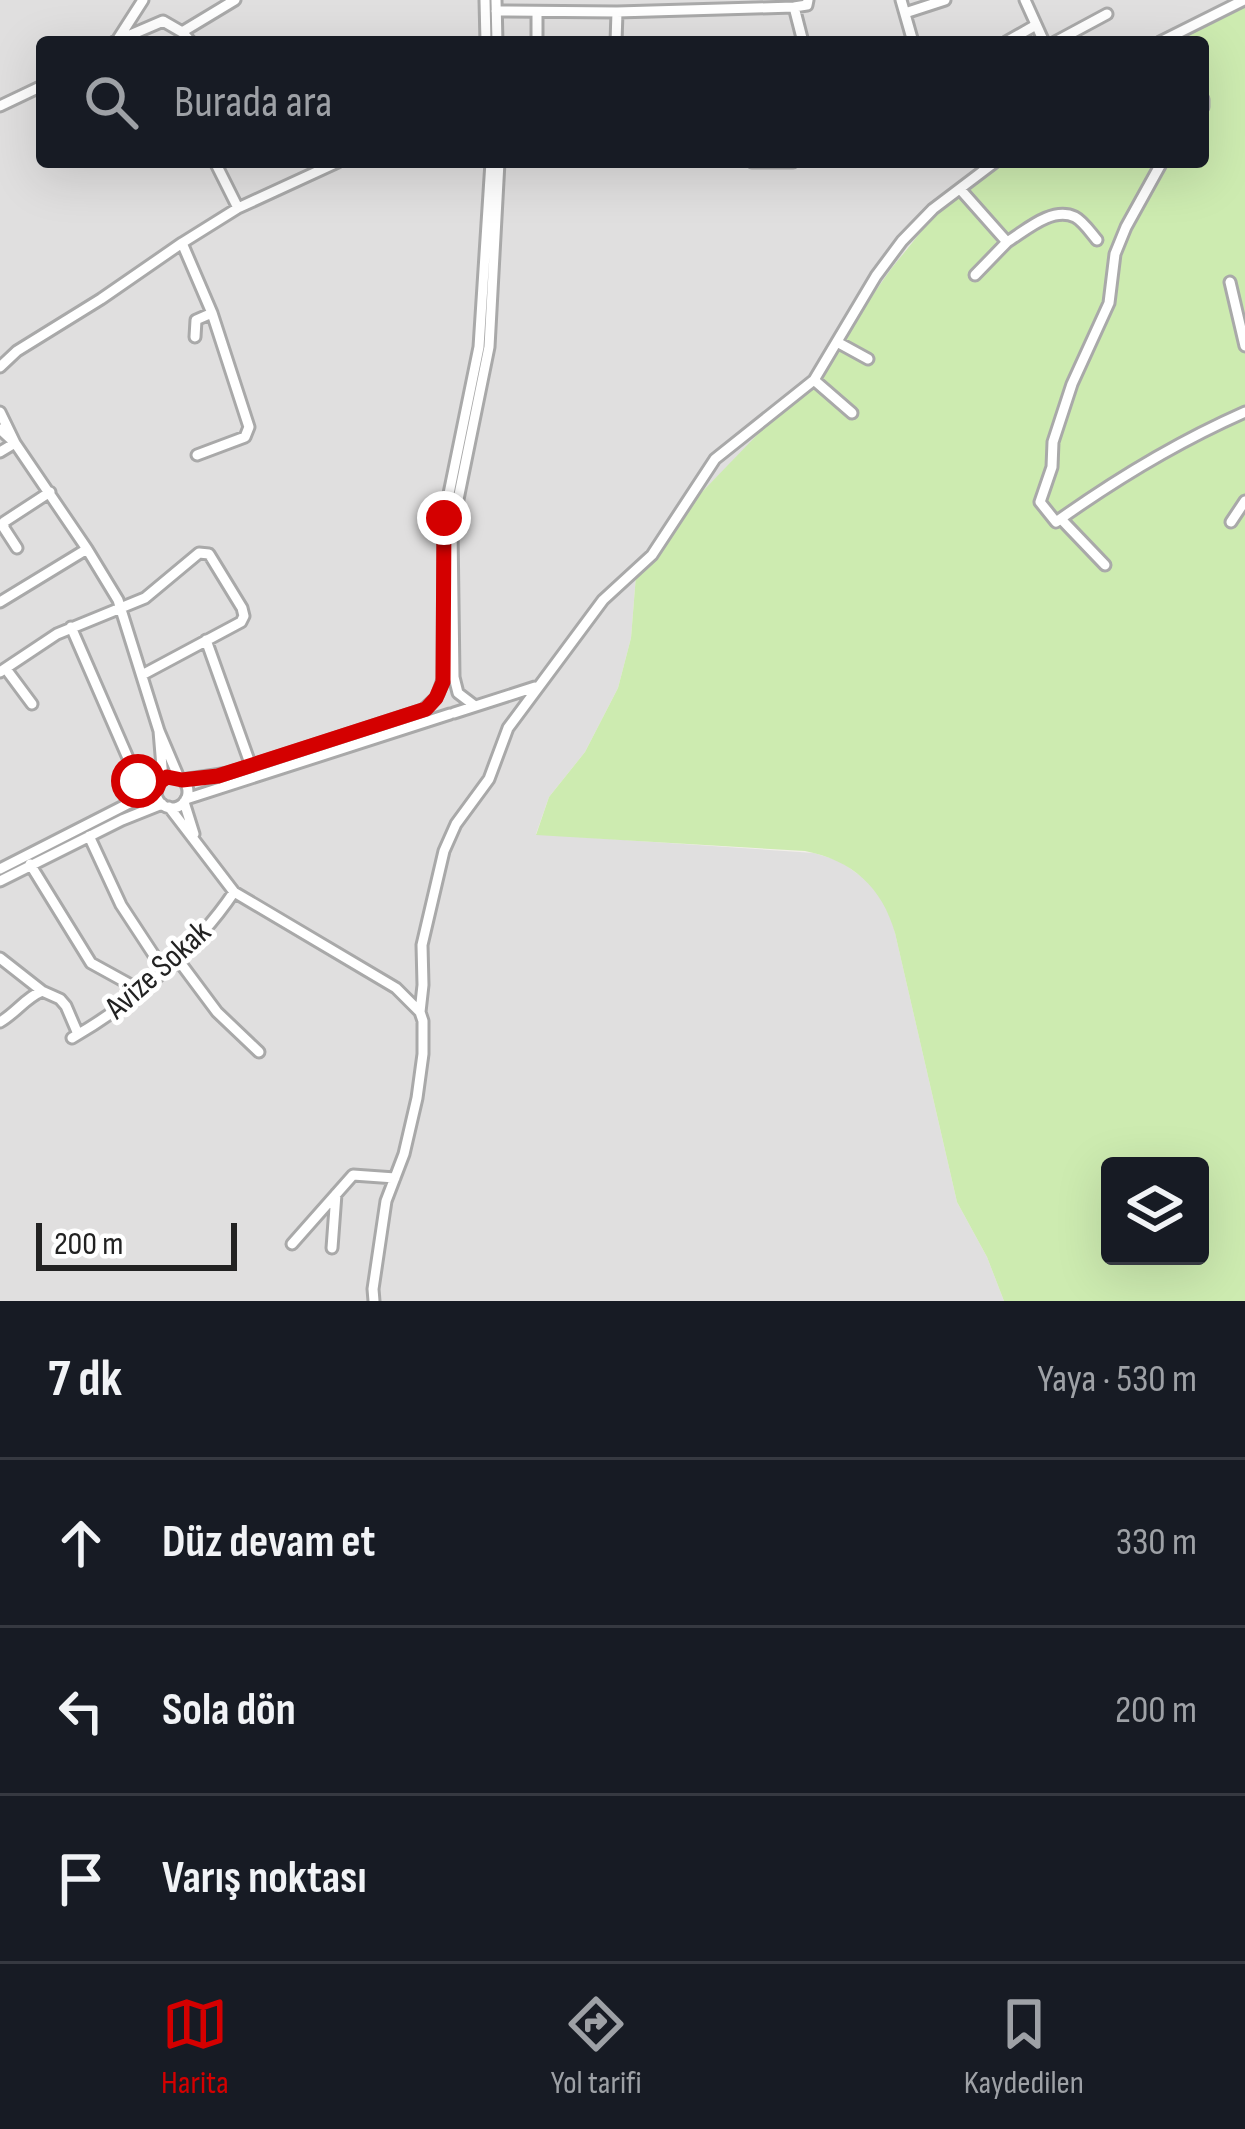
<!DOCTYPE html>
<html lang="tr">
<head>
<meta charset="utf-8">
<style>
	body { margin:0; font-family:"Sofia Sans Condensed",sans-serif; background:#242831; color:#f1f3f6 }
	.controls { position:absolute; right:36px; bottom:36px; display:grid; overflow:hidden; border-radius:12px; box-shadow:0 12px 48px #0002 }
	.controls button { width:108px; height:108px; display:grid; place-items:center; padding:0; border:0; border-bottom:3px solid #363941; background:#171b24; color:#f1f3f6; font:60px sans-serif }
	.scale { position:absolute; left:36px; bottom:30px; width:201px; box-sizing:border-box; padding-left:12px; border:6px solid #222; border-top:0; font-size:33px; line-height:42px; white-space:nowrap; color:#222; -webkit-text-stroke:9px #fff; paint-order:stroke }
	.stop { position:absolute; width:36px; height:36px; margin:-27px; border:9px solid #d40000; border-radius:50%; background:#fff }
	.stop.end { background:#d40000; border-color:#fff; box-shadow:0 3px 12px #0008 }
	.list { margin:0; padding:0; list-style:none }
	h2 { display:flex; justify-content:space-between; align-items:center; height:156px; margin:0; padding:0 48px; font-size:51px }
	h2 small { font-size:39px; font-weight:400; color:#9ea1a6 }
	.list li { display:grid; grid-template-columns:78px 1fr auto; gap:36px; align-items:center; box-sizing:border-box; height:168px; padding:0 48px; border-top:3px solid #363941 }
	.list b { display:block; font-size:45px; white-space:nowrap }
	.list em { font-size:39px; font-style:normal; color:#9ea1a6 }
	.icon { flex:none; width:66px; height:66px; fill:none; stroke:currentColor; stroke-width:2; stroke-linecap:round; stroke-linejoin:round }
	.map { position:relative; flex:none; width:1245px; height:1301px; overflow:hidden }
	.search { position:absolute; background:#171b24; box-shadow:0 12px 48px #0002; left:36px; right:36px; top:36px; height:132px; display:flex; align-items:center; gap:30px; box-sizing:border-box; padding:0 42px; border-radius:12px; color:#9ea1a6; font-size:45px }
	.sheet { height:660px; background:#171b24 }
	nav { display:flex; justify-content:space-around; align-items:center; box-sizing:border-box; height:168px; border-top:3px solid #363941; background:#171b24; font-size:33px; color:#9ea1a6 }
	nav a { display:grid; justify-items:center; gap:6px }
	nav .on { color:#d40000 }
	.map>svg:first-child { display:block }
	.residential { fill:#e0dfdf }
	.grass { fill:#cdebb0; fill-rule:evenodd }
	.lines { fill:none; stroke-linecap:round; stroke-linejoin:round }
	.minor-casing { stroke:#a9a9a9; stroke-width:15 }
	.minor { stroke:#fff; stroke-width:9 }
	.route { stroke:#d40000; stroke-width:15 }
	.labels { text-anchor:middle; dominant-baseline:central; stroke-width:10; stroke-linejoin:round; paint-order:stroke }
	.street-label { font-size:33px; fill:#222; stroke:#fff }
</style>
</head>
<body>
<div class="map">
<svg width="1245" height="1301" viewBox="0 0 1245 1301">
	<rect width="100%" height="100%" fill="#f2efe9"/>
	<!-- residential -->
	<path class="residential" d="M0,0H1245L1162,42H42V162H987L907,248L834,352L806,387L699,495L636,575L631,638L618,688L585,752L549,797L536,834L814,853L840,861L870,883L886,906L893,924L957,1202L987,1257L1004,1301H0Z"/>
	<!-- grass -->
	<path class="grass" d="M1245,1V1301H1004L987,1257L957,1202L895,933C882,887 852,860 805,851L536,835L549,797L585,752L618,688L631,638L636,575L699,495L820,370L891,269L924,228L987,162H1203V42H1162ZM1110,1166H1200V1256H1110Z"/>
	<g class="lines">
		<!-- minor casing -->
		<g class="minor-casing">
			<path id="minor" d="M485,0L486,42
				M496,0L497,42
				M901,0L913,42
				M1025,0L1044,42
				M794,7L803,42
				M496,11L617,12L794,7L807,5L808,0
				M537,12V42
				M905,13L945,0
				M182,32L235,0
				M118,39L143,0
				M114,42L163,21L182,32L191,42
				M616,42L617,12
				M1006,42L1036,25
				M1055,42L1107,14
				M1160,42L1244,0
				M1203,99V107
				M0,106L42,86
				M215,162L238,208
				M752,162H793
				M1162,162L1126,227L1115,254L1109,303L1072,384L1053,442L1052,467L1040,502L1056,522C1116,479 1177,442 1245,412
				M960,189L1007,242L975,275
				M1007,242C1025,231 1052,206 1075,217C1083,221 1091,233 1097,240
				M182,243L212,313L249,427L245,437L197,455
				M1230,282L1245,346
				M195,337L196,320L212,313
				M837,342L868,359
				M0,367L17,351L101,299L182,243L238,208L338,162
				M814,380L852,413
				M0,412L15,443L87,549L118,600L159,731L179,778
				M0,429L15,443
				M0,452L15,443
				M1061,519L1105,565
				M1231,522L1245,501
				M17,548L4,528V522L50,492
				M0,602L87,549
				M71,627L138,781L137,800
				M206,640L251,766
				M6,669L32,704
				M0,672L57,634L145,598L199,553L209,554L242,608L244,616L241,622L142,675
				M438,694L443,679L444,518L479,347L491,162
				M475,706L458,693L454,677L452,529L489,347L499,162
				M454,713L535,687
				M159,731L163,779
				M156 792a16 16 0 1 1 32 0a16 16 0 1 1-32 0Z
				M182,780L228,773L423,710L436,698
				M186,799L450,714
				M184,802L194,834
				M169,807L234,892L396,988L420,1012L423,1021V1054L417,1098L404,1154L386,1201L373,1289L374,1301
				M89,836L121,905L163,969
				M30,864L91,963L140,990
				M0,869L157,789
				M0,881L122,820L162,804
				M176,957L217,1012L259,1052
				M0,958L42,991L60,999L66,1006L78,1034
				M420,1012L423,985L422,945L444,851L456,824L489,779L508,728L603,600L652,555L715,459L814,380L876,276L902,241L933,209L995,162
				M0,1022C16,1013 25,998 42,991
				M72,1038C133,1003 195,950 234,892
				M292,1244L353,1175L395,1178
				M332,1248L336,1194"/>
		</g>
		<!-- minor -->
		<use href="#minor" class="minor"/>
	</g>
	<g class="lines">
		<!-- route -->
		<path class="route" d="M138,781L137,800L157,789L160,782L167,777L182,780L218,776L426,709L436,698L443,682L444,518"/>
	</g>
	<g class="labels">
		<!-- street labels -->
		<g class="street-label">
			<text transform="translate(158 970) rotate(-42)">Avize Sokak</text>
		</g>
	</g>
</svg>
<div class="controls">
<button><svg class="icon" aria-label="layers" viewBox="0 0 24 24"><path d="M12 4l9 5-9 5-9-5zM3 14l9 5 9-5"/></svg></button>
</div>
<div class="scale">200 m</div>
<div class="stop" style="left:138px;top:781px"></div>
<div class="stop end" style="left:444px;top:518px"></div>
<div class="search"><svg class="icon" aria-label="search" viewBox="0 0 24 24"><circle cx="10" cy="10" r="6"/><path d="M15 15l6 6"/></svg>Burada ara</div>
</div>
<section class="sheet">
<h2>7 dk<small>Yaya · 530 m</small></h2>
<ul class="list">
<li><svg class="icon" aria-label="ahead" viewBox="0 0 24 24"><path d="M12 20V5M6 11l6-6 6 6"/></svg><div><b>Düz devam et</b></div><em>330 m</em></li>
<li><svg class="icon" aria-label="left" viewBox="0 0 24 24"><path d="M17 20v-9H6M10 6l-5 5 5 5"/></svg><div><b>Sola dön</b></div><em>200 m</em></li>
<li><svg class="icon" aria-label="arrive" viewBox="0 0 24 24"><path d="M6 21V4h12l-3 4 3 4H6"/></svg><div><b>Varış noktası</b></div></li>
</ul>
</section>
<nav>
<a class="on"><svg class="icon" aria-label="map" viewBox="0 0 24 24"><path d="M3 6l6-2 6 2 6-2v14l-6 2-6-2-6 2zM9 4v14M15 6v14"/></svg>Harita</a>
<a><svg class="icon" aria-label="directions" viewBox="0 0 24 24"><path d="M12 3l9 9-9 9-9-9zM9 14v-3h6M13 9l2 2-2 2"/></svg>Yol tarifi</a>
<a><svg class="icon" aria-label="saved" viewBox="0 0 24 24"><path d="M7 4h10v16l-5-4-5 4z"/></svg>Kaydedilen</a>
</nav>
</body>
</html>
